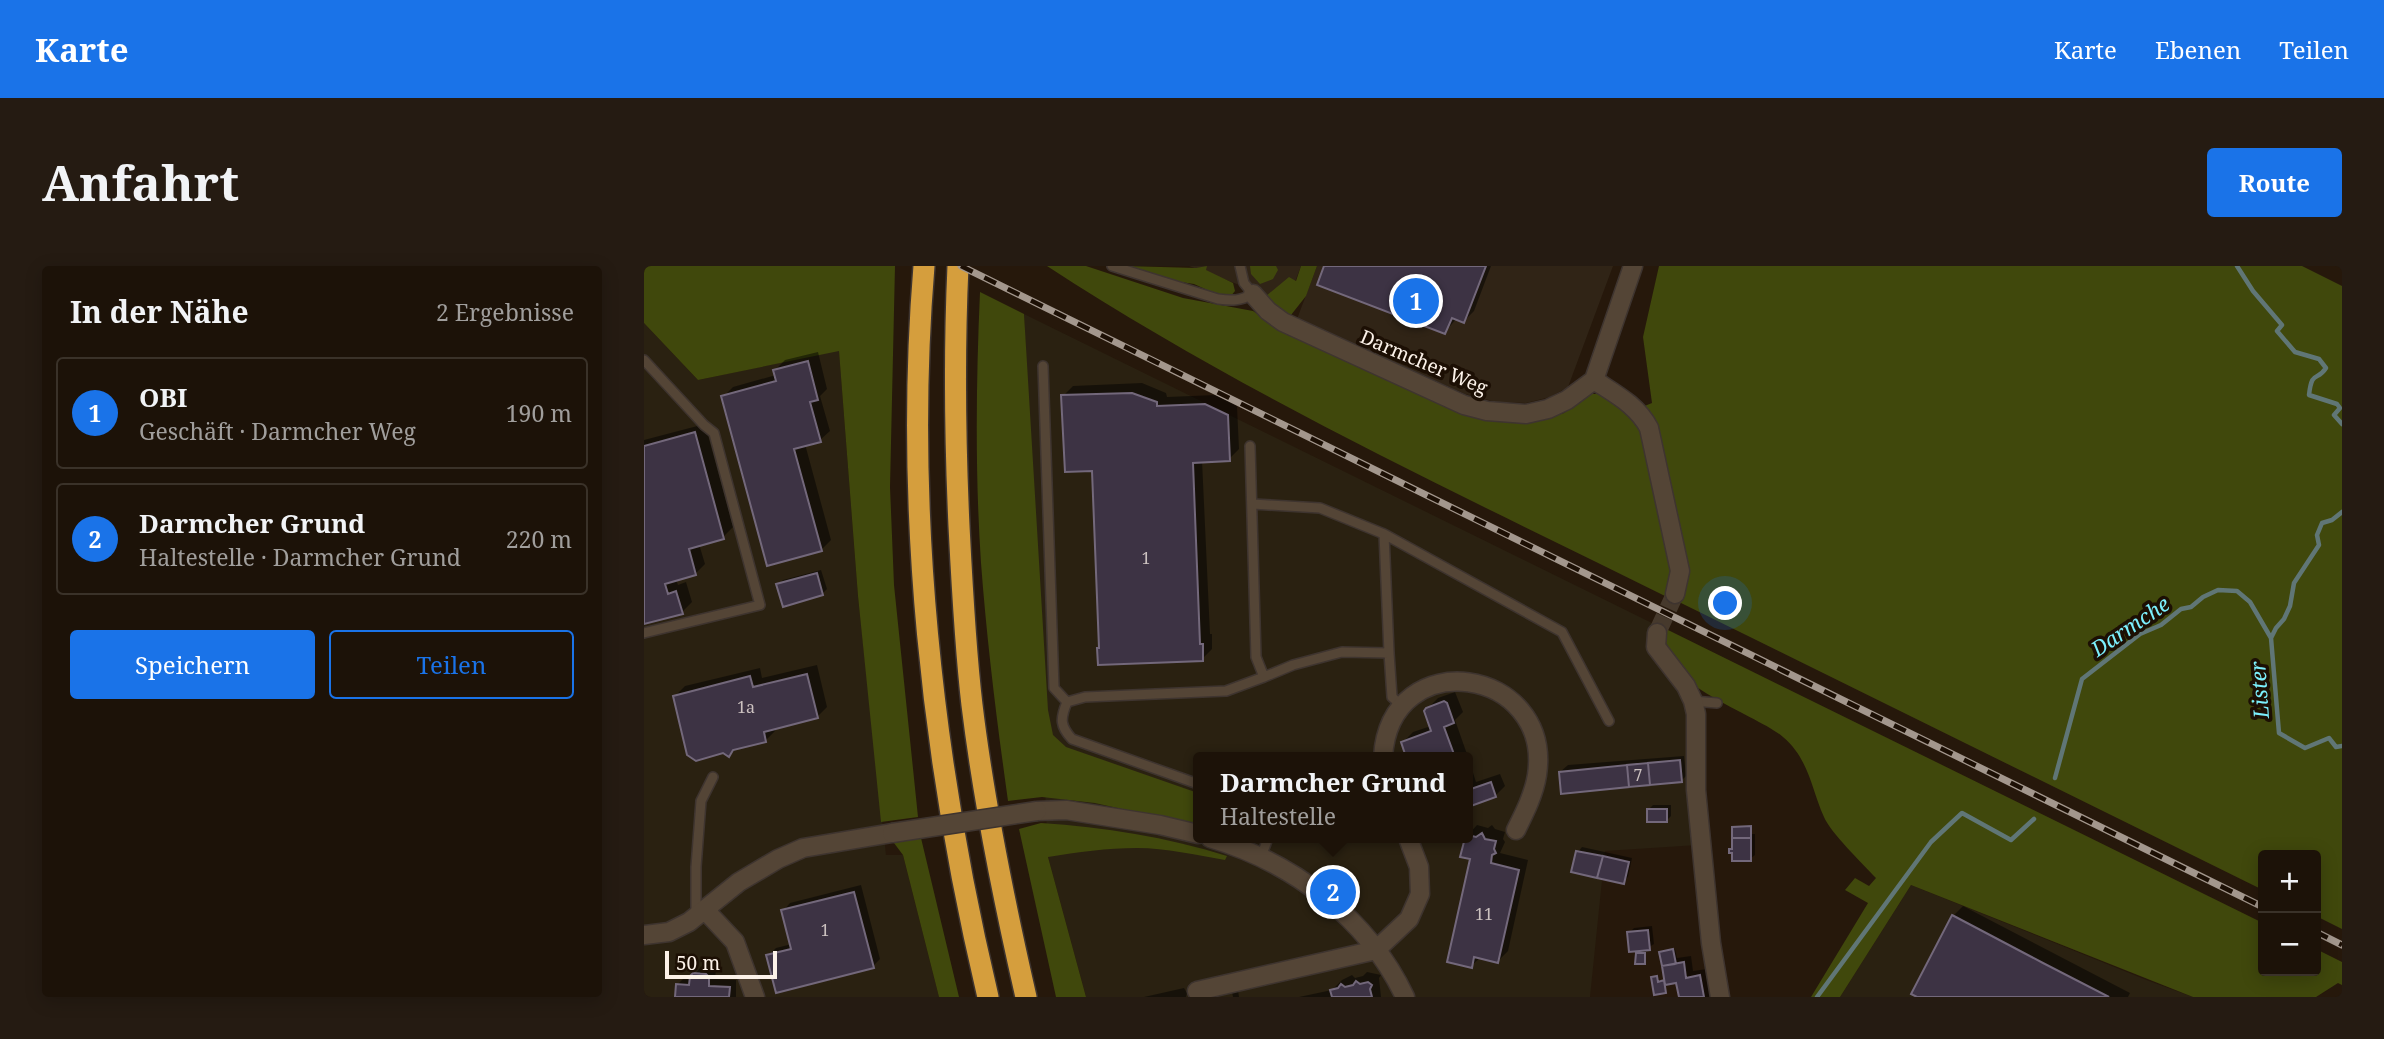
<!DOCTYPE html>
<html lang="de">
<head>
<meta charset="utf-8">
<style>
	body { margin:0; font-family:"Noto Serif",serif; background:#251b12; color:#f1f3f6 }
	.controls { position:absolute; right:21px; bottom:21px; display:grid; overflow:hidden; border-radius:7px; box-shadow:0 4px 18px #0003 }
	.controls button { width:63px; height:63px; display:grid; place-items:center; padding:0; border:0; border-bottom:2px solid #3a3229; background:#1c1208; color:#f1f3f6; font:35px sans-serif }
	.scale { position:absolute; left:21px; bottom:18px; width:112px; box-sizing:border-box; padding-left:7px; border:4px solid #fcf2e9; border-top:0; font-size:19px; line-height:24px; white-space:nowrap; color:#fcf2e9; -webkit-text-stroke:5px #1c0f04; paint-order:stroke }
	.you { position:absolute; left:1082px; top:338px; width:24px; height:24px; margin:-18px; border:5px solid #fff; border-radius:50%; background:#1a73e8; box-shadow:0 0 0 10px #1a73e833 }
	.badge { display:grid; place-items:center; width:46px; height:46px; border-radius:50%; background:#1a73e8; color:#fff; font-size:23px; font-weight:700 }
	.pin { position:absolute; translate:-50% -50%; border:4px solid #fff; box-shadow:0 2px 7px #0006 }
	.popup { position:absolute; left:549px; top:486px; width:280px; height:91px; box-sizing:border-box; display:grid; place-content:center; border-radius:7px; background:#1c1208; filter:drop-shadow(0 2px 5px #0005); font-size:23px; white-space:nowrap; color:#a09e9c }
	.popup b { font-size:26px; color:#f1f3f6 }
	.popup::after { content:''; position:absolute; left:50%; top:100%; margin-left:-14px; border:14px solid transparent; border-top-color:#1c1208 }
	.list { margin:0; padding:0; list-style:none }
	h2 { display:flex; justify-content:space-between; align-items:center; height:91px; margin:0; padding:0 28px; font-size:30px }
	h2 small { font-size:23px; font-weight:400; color:#a09e9c }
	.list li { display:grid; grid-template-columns:46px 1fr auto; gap:21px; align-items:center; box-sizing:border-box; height:112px; margin:0 14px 14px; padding:0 14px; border:2px solid #3a3229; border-radius:7px }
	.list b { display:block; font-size:26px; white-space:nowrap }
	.list p { margin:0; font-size:23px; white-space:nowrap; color:#a09e9c }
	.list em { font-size:23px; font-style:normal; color:#a09e9c }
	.actions { display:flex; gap:14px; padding:21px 28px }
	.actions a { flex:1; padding:16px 0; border:2px solid #1a73e8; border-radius:7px; text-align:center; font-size:24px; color:#1a73e8 }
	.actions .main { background:#1a73e8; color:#fff }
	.map { position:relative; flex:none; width:1698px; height:731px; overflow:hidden; border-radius:7px }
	header { display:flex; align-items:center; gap:42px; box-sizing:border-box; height:98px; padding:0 35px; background:#1a73e8; color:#fff }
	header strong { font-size:33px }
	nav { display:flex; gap:38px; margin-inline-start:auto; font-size:24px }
	.intro { display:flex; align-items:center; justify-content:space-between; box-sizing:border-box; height:168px; padding:0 42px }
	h1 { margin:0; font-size:49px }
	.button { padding:18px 32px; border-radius:7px; background:#1a73e8; color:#fff; font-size:24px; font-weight:700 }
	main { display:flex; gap:42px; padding:0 42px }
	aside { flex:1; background:#1c1208; border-radius:7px; box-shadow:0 4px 18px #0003 }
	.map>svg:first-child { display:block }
	.commercial { fill:#302416 }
	.industrial { fill:#2a2111; fill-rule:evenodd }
	.green { fill:#40480c }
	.shadow { fill:#0007 }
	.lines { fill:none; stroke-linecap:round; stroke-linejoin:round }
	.stream { stroke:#607676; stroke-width:4.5 }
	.building { fill:#3d3344; stroke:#73687b; stroke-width:2 }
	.minor-tunnel { stroke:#46392c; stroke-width:18; stroke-dasharray:18 9; stroke-linecap:butt }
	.service-casing { stroke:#3e342f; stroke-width:12 }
	.minor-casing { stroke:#3e342f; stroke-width:21 }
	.motorway-casing { stroke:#3e342f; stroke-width:24 }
	.service { stroke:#544536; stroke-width:9 }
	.minor { stroke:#544536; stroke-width:18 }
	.motorway { stroke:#d59e3d; stroke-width:21 }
	.rail-casing { stroke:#a3978d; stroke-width:7 }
	.rail { stroke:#1c0f04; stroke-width:4.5; stroke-dasharray:13; stroke-linecap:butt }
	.minor-bridge-casing { stroke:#3e342f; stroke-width:21; stroke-linecap:butt }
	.minor-bridge { stroke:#544536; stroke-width:18 }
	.labels { text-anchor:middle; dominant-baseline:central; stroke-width:7; stroke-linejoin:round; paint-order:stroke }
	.number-label { font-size:16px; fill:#ccc2c0 }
	.street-label { font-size:19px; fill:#fcf2e9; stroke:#1c0f04 }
	.water-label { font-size:21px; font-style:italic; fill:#7cf0fd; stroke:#1c0f04 }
</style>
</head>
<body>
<header>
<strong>Karte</strong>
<nav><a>Karte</a><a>Ebenen</a><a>Teilen</a></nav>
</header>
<div class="intro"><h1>Anfahrt</h1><a class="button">Route</a></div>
<main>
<aside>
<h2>In der Nähe<small>2 Ergebnisse</small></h2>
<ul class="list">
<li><span class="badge">1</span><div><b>OBI</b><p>Geschäft · Darmcher Weg</p></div><em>190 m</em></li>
<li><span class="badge">2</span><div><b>Darmcher Grund</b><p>Haltestelle · Darmcher Grund</p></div><em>220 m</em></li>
</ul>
<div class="actions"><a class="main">Speichern</a><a>Teilen</a></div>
</aside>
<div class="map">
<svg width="1698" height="731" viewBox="0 0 1698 731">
	<rect width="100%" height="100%" fill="#26180b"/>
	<!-- commercial -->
	<path class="commercial" d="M545,0H657L643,37Z
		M673,0H969L924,121L906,131L882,137L853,136L821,128L653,53Z"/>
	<!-- industrial -->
	<path class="industrial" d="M380,48L1010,358L1003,378L1041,428L1054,579L961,585L946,731H442L404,591ZM554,491H824V572H554Z
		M0,57L54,114L195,84L214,330L242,589H259L295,731H0Z
		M1267,619L1505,715L1549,731H1196Z"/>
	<!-- green -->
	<path class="green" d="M0,0H251L246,221L250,319L274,551L237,556L214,330L195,85L54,114L0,57Z
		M403,0H442L539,32L609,45L644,69L804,140L835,151L864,156H891L920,147L945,128H958L971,135L1001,166L1030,304L1023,331C813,227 599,128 403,0Z
		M482,0L552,2L563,0L562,4L589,17L591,25L586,31L572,28L550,18L524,14Z
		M606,0H632L634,4L629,13L616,18L607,8Z
		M657,0H673L662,30L647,49L637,47L622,30L645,11L652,15Z
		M1015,0H1658L1698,20V663L1672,650V589H1619V624L1035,336L1042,316L998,141L1008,137L999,71Z
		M336,26L380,48L404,444L409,469L422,481L554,527V560L451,537L398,531L364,535C353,456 343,377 337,297C331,208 332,116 336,26Z
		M1022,363L1619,657V705H1672V683L1698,696V719L1694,717L1672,731H1549L1267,619L1196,731H1167L1224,637L1201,624L1211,612L1225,620L1232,612C1219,598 1186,566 1180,551C1167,522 1165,493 1139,471C1112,447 1002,415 1022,363Z
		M397,557C460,561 523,571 583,590L581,594C552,589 522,582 493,582C463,582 434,586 404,591L442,731H412L375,563Z
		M277,572L315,731H295L259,589L250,577Z"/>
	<!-- shadow -->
	<path class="shadow" d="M682,0H847L830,45L820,55L813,52L801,66Z
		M174,86L183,123L176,130L186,165L176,174L161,178L187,274L177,284L79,131L89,121L132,109L131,104L141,94Z
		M498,117L522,127L523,131L572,129L593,140L595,183L585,193L558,194L566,368H568V383L558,393L457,381L449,203L419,130L429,120Z
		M61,158L89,261L79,271L55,278L61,298L51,308L32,313L34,319L42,316L48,336L38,346L0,352V174Z
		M177,304L183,323L178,328L134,319L139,314Z
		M173,399L183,441L173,451L130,461L131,465L121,475L92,482L85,489L31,430L41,420L116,402L118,412Z
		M811,426L819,446L811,454L824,491H764L759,476L769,466L787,460L783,443L794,432Z
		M1040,490L1042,510L1037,515L916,506L924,499Z
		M824,491L832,516L856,508L861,520L851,530L824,539Z
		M1009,539H1027V550L1022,555L1004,544Z
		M833,559L844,562L848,559L851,563L861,566L859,573L861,576L856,587L884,594L864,685L854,695L837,691L827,700L828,592L819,589L824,569Z
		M1108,559V568H1111V589L1106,593L1087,584L1089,581V562Z
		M938,581L988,592L984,611L979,616L934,586Z
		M217,619L236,693L229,700L124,690L132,682L148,678L139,645L146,637Z
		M1319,640L1486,727L1484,731H1276L1309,650Z
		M1008,660L1010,678L1002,683L1000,697L994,687L998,683L985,667L990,662Z
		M1031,683L1033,692L1047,690L1049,705L1063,703L1068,731H1036L1033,715L1022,717L1021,725L1009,711L1014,709L1015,715L1022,714L1017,687Z
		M58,700L69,701L72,703L71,713L92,714V731H33V719L41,711L47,712Z
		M723,706L737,709L735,712L737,731H655L688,724L698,714L708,709L711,712L719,710Z
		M540,722L543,727L542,731H500Z
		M594,724L595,731H589L588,726Z"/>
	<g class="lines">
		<!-- stream -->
		<path class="stream" d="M1593,0L1609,25L1638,59L1633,65L1651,86L1675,93L1682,102C1673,116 1668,103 1665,129L1693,138L1696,142L1690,149L1698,158
			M1698,246L1688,254L1678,257L1673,269L1675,279L1650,317L1646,340L1640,353L1632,362L1627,372L1635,467L1661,482L1685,472L1692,481L1698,480
			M1411,512L1438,413L1496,368L1517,359L1537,343L1547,341L1559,331L1574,324L1593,325L1606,336L1627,372
			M1173,731L1287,576L1318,547L1367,574L1390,553"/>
	</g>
	<!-- building -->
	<path class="building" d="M680,0H842L820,57L808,52L801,68L673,19Z
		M164,95L174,134L166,136L177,176L150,183L178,285L123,300L77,130L132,115L129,104Z
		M488,127L513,136V140L561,138L584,149L586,195L549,197L556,378H559V395L454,399L453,382H455L448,205L421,206L417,129Z
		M51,166L80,273L45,283L52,309L21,318L24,328L32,325L39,348L0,358V180Z
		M173,307L179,329L139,341L132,318Z
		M163,408L174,452L120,466L122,476L89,484L85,491L79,487L52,495L43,489L29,430L106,410L109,421Z
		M800,435L803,437L810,457L800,461L811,491H762L757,476L787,465L780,445L782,442Z
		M1036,494L1038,516L1006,519L1004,497Z
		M1004,497L1006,519L985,521L983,499Z
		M983,499L985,521L917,528L915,506Z
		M847,516L852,531L824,541V524Z
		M1003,543H1023V556H1003Z
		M1107,560V572H1088V561Z
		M838,567L841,573L852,575L850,583L852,587L848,589L847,597L875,604L854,697L830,691L828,702L803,696L826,593L816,591L821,572H824V569L832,571Z
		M1088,572H1107V595H1088V587H1085V583H1088Z
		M932,585L959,590L953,612L927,606Z
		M959,590L985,596L980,618L953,612Z
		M210,626L230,702L132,727L122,689L147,683L137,644Z
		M1308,649L1399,697L1465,731H1273L1267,728Z
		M1004,664L1006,684L985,686L983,666Z
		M1029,683L1032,698L1018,700L1015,686Z
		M992,687H1001V698H991Z
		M1040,696L1042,712L1056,709L1060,731H1035L1032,717L1021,719L1018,700Z
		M49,707L62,708L65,711V720L86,721L85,731H31L32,718L45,719L46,710Z
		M1013,710L1014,716L1020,714L1022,727L1010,729L1007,711Z
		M712,715L716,718L724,716L728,719L726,723L728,731H688L686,724L694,722L697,718L701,721L709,719Z"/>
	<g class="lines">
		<!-- minor-tunnel -->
		<path class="minor-tunnel" d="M1013,367L1031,328"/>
		<!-- service casing -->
		<g class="service-casing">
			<path id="service" d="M468,0L574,33C588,35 596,35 609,28L600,17L596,0
				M0,94L60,159L70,167L116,339L0,367
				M399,100L410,422L423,436C416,453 416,460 428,473L554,518
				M609,238L676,242L740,268L745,387L698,386L649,399L620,411
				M740,268L918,366L965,455
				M745,387L748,431L758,440
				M1049,435L1073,437
				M423,436L441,431L582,425L620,411L612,391L606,180
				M617,591L624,572
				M52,649V601L57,535L69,511"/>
		</g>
		<!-- minor casing -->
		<g class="minor-casing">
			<path id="minor" d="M609,28L624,45L639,56L820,139L843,145L882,148L904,143L923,134L950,114L989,0
				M950,114C971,128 993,139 1005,162L1036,305L1031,328
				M1013,367L1012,381L1042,420L1049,435L1052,448V524L1067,677L1076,731
				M739,491C746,376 909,401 893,509C890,528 881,546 872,564
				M393,545L422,544L516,559L554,568
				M566,572C648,596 724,652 761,731
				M61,644L91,676L111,731
				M0,669L25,666L45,656L95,616L134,593L159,582L248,567
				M553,725L732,684L765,653L776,628L775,601L764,572"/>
		</g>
		<!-- motorway casing -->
		<g class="motorway-casing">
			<path id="motorway" d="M280,0C260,241 288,496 344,731
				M314,0C310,86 311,173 315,260C318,319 321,380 328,439C340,538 360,635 382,731"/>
		</g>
		<!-- service -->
		<use href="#service" class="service"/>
		<!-- minor -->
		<use href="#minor" class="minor"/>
		<!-- motorway -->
		<use href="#motorway" class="motorway"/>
		<!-- rail casing -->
		<g class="rail-casing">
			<path id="rail" d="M317,0L1619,641
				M1672,666L1698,679"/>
		</g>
		<!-- rail -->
		<use href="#rail" class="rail"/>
		<!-- minor-bridge casing -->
		<g class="minor-bridge-casing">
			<path id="minor-bridge" d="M248,567L393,545"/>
		</g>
		<!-- minor-bridge -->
		<use href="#minor-bridge" class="minor-bridge"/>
	</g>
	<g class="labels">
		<!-- number labels -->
		<g class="number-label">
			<text x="502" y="292">1</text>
			<text x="102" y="441">1a</text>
			<text x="994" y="509">7</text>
			<text x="840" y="648">11</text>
			<text x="181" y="664">1</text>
		</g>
		<!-- street labels -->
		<g class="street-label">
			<text transform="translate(780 96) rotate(23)">Darmcher Weg</text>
		</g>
		<!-- water labels -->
		<g class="water-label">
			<text transform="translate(1486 360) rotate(-34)">Darmche</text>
			<text transform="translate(1615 424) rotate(-94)">Lister</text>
		</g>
	</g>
</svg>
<div class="controls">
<button>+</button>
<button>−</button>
</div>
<div class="scale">50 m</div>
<div class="you"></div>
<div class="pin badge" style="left:772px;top:35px">1</div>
<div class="pin badge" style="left:689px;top:626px">2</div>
<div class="popup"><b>Darmcher Grund</b>Haltestelle</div>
</div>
</main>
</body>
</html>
